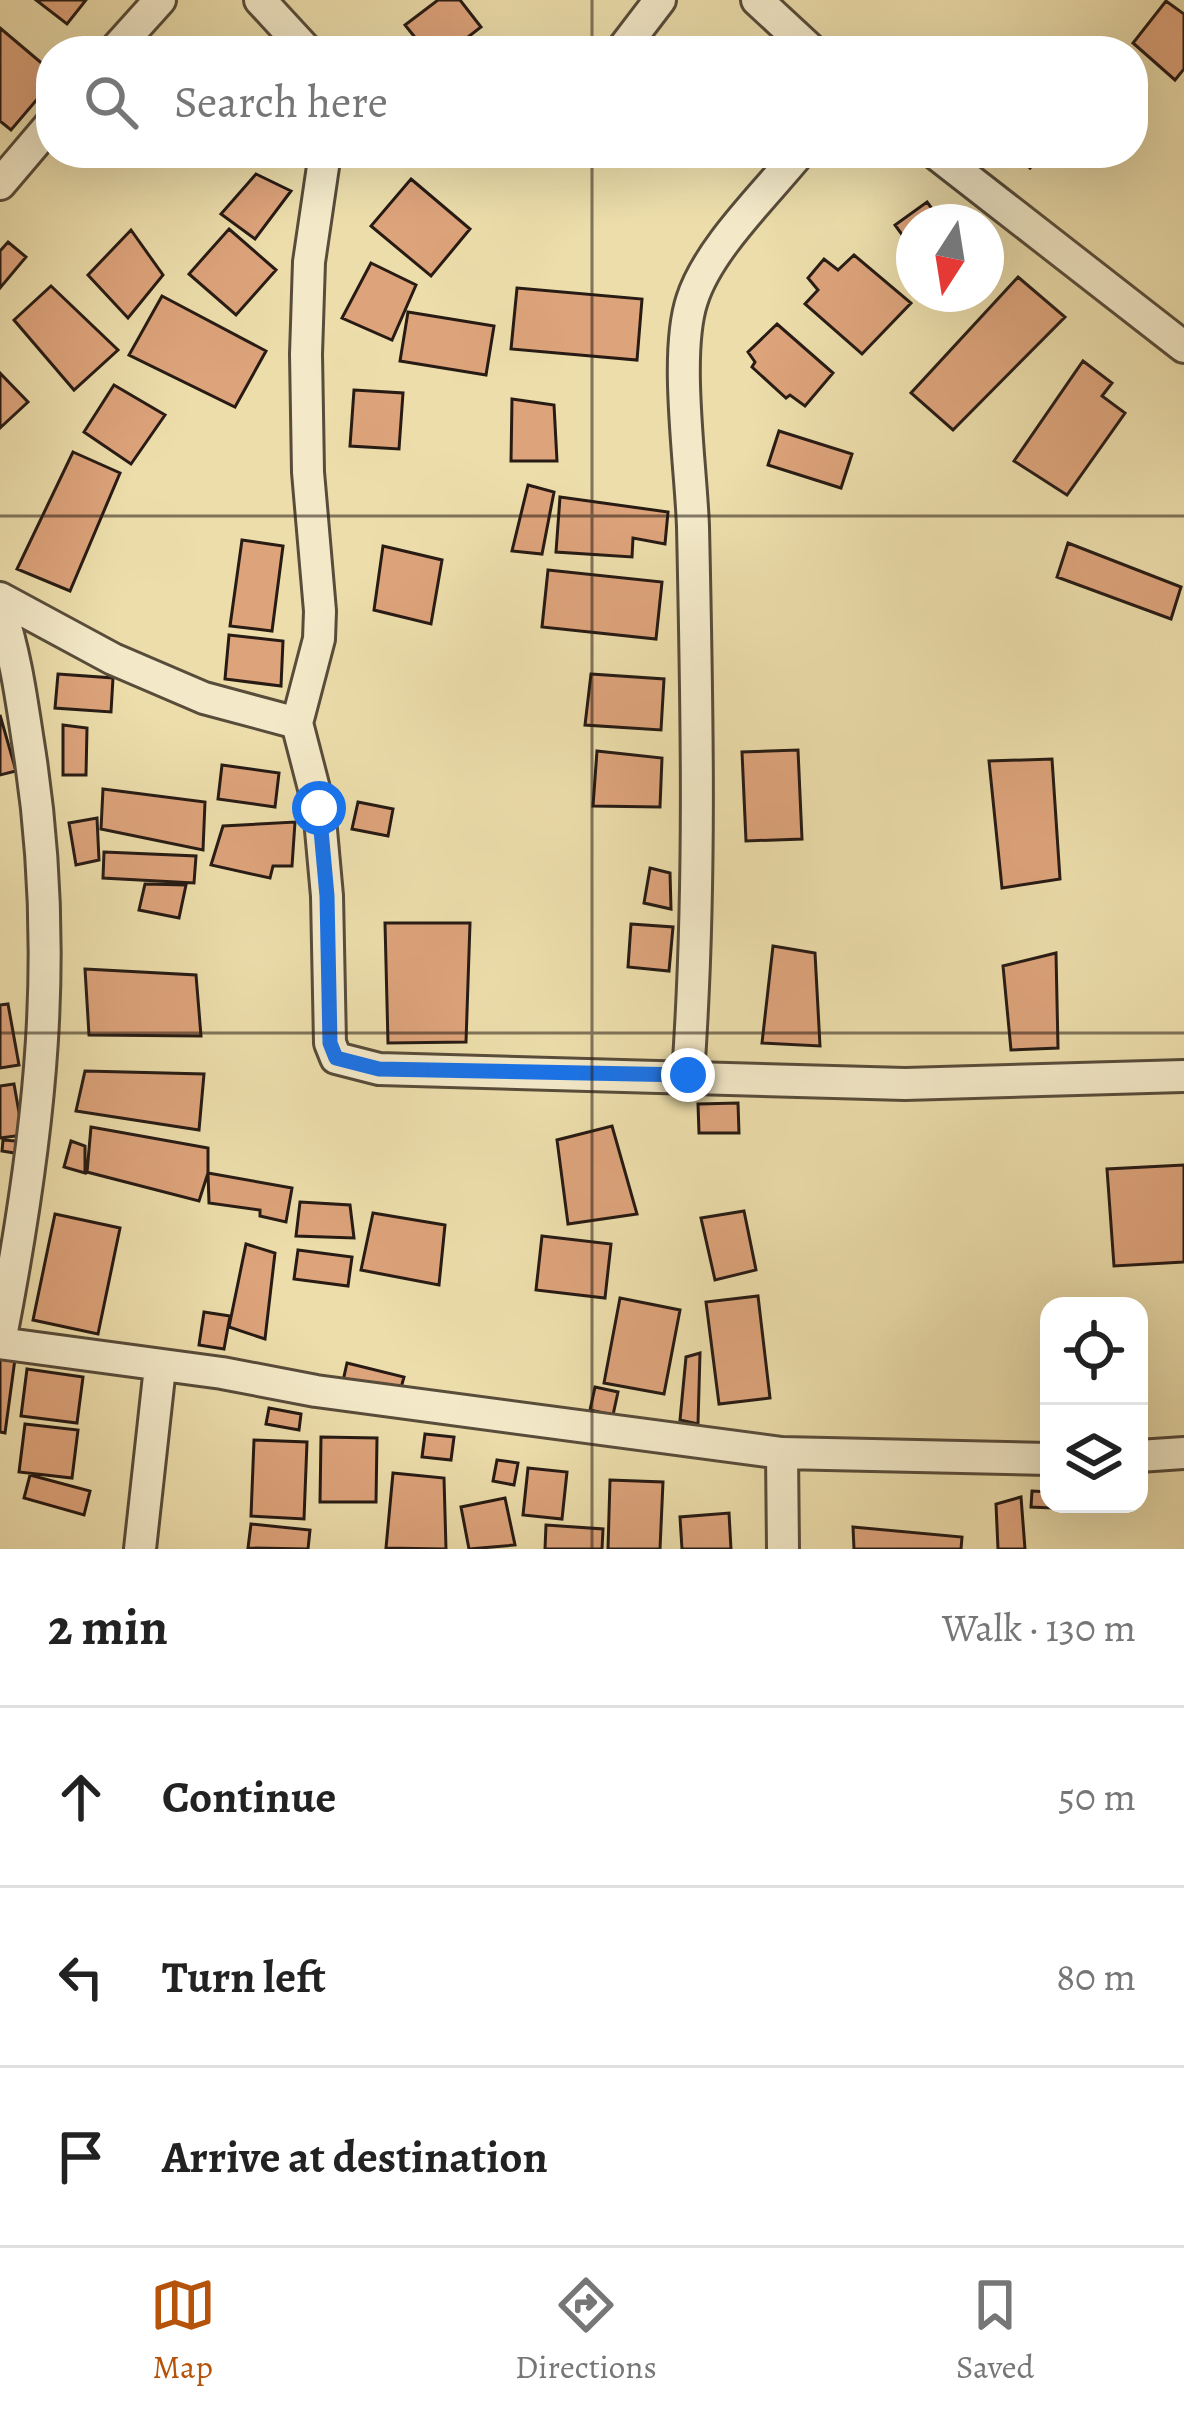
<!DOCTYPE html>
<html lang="en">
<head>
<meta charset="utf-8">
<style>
	body { margin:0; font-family:Alegreya,serif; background:#f2f2f2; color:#222 }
	.controls { position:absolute; right:36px; bottom:36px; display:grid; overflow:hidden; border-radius:24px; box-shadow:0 12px 48px #0002 }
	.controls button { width:108px; height:108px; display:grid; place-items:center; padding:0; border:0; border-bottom:3px solid #e0e0e0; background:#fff; color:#222; font:60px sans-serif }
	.compass { position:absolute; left:896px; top:204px; width:108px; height:108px; border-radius:50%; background:#fff; box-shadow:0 12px 48px #0002; rotate:192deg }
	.stop { position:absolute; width:36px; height:36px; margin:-27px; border:9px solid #1a73e8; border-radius:50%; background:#fff }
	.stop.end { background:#1a73e8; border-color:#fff; box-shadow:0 3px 12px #0008 }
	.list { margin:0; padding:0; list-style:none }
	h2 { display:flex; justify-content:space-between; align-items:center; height:156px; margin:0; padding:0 48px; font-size:51px }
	h2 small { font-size:39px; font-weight:400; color:#767676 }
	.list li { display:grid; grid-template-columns:78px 1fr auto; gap:36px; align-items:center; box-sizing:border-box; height:180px; padding:0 48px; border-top:3px solid #e0e0e0 }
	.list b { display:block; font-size:45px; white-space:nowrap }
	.list em { font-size:39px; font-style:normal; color:#767676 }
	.icon { flex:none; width:66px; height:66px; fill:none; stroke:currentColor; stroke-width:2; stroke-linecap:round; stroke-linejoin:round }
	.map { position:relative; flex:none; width:1184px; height:1549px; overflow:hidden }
	.search { position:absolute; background:#fff; box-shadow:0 12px 48px #0002; left:36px; right:36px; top:36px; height:132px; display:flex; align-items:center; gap:30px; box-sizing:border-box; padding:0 42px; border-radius:48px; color:#767676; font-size:45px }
	.sheet { height:696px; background:#fff }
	nav { display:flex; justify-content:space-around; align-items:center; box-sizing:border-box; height:168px; border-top:3px solid #e0e0e0; background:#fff; font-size:33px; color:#767676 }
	nav a { display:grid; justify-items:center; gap:6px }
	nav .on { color:#b45309 }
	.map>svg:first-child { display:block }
	.building { fill:#dda37b; stroke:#271b14; stroke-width:3 }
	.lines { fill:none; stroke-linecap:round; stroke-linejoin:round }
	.minor-casing { stroke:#584c3a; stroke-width:36 }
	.minor { stroke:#f3e9c8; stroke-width:30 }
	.route { stroke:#1a73e8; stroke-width:15 }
	.grid { fill:none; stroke:#271b14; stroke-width:3; stroke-opacity:0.55 }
</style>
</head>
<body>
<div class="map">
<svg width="1184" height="1549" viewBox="0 0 1184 1549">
	<rect width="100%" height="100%" fill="#ecddab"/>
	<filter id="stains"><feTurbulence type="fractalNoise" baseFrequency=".00167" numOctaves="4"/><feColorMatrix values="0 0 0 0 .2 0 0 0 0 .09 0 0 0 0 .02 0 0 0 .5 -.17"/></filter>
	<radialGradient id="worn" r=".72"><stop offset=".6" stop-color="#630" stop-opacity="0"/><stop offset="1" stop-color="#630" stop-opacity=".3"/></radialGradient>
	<!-- building -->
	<path class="building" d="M36,0H86L67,24Z
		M438,0H460L481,27L450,51H426L405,25Z
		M1166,1L1184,14V69L1175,80L1133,43Z
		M0,28L51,71V83L11,130L0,121Z
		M1015,153H1043L1030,168Z
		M256,174L291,191L255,239L221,214Z
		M411,179L470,229L431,276L371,226Z
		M927,202L942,222H914V251L895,225Z
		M229,229L276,270L236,315L189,274Z
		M131,230L163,275L128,318L88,275Z
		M8,242L26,257L0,288V251Z
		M854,255L911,303L862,354L805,304L818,290L808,278L824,259L838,270Z
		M371,263L416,285L392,340L342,318Z
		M1018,277L1065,317L953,430L911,393Z
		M51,286L118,350L74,390L14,320Z
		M517,288L642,299L637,360L511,349Z
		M162,296L266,351L235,407L129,355Z
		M408,312L494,326L486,375L400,361Z
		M777,324L833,373L805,406L790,395L786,398L752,367L755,362L748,352Z
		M1083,361L1112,383L1102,396L1125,413L1067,495L1014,461Z
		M0,373L28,402L0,428Z
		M114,385L165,415L131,464L84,432Z
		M354,390L403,393L399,449L350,446Z
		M512,399L554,405L557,461H511Z
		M779,431L852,454L841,488L768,465Z
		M73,452L120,473L70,591L17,569Z
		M528,485L554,492L542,554L512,551Z
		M560,497L668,512L665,544L633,538L632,557L556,552Z
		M242,540L283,546L272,631L230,626Z
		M1068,543L1181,587L1171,619L1057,577Z
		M383,546L442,560L431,624L374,610Z
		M548,570L662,582L656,639L542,627Z
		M229,635L283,641L281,686L225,679Z
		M58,674L113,678L111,712L55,708Z
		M591,674L664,679L661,730L585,725Z
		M0,715L16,771L0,775Z
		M63,725L87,728L86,775H63Z
		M798,750L802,839L746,841L742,752Z
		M597,751L662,758L660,807L593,806Z
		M1052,759L1060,879L1002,888L989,761Z
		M222,765L279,773L275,807L218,799Z
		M103,789L205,802L203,850L101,829Z
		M358,802L393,809L388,836L352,829Z
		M97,818L99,860L76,865L69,823Z
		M295,822L292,866H273L270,878L211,865L223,826Z
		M104,852L196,856L194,883L103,878Z
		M650,868L670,873L671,909L644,903Z
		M145,884L186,885L179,918L139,910Z
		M385,923H470L466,1042L388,1043Z
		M631,924L673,927L669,971L628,967Z
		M773,946L815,953L820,1046L762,1043Z
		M1056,953L1058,1048L1011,1050L1003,966Z
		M85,969L196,975L201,1036L89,1035Z
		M8,1004L19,1065L0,1068V1005Z
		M85,1071L204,1074L199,1130L76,1111Z
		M14,1084L23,1135L0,1138V1086Z
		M738,1103L739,1133H699L698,1104Z
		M612,1126L637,1214L568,1224L557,1140Z
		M91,1127L208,1148V1173L199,1201L87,1172Z
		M3,1140L29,1142L27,1155L2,1151Z
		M71,1141L85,1146V1173L64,1167Z
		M1184,1165V1262L1114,1266L1107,1169Z
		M208,1173L292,1188L286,1222L260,1216V1210L209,1203Z
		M300,1202L350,1205L354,1238L296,1236Z
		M744,1211L756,1270L715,1280L701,1218Z
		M373,1213L445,1225L439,1285L361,1270Z
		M55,1214L120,1228L98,1334L33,1320Z
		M542,1236L611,1244L605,1298L536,1290Z
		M246,1244L275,1253L265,1339L229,1327Z
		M298,1250L352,1257L348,1286L294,1279Z
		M758,1296L770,1398L719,1404L706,1302Z
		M620,1298L680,1310L664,1394L604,1383Z
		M204,1312L230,1316L224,1349L199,1345Z
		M700,1353L698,1424L680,1420L686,1357Z
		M0,1357L15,1359L5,1433L0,1432Z
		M347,1363L404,1377L399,1395L343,1381Z
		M27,1369L83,1377L77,1423L21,1416Z
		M595,1387L618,1392L613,1415L590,1410Z
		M269,1408L301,1414L299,1430L266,1424Z
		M25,1424L78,1430L72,1478L19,1472Z
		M425,1434L454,1437L451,1460L422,1457Z
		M321,1437L377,1438L376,1502H320Z
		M254,1440L307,1442L304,1519L251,1516Z
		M497,1460L518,1463L514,1485L493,1481Z
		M528,1468L567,1472L562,1519L523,1515Z
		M393,1473L444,1478L446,1549L386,1548Z
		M30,1475L90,1491L84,1515L24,1498Z
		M610,1480L663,1482L660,1549H608Z
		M1032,1491L1049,1492L1052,1508L1031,1507Z
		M1021,1497L1025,1549H998L996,1504Z
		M505,1498L515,1545L469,1549L461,1507Z
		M729,1513L731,1549H682L680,1517Z
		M251,1524L310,1530L308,1549L248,1548Z
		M546,1525L603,1529L602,1549H545Z
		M853,1527L962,1537L961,1549H854Z"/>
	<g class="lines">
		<!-- minor casing -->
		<g class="minor-casing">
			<path id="minor" d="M260,0L307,51
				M757,0L812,51
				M114,51L160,0
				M621,51L660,0
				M325,153L309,262L306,354L308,472L320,611L319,639L297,723L319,808L327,896L330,1043L336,1058L379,1069L905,1084L1184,1076
				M935,153L1184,347
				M0,184L51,124
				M0,598L113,659L204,698L297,723
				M0,608C15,652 21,696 28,742C62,952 40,1136 0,1342
				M688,1075C701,892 697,710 693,527C691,466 674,354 692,300C708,249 765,195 799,153
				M0,1343L222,1373L316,1391L782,1453L1049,1459
				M782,1453L783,1549
				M1139,1456L1184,1453
				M140,1549L160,1367"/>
		</g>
		<!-- minor -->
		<use href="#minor" class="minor"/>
	</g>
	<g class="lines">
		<!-- route -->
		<path class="route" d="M319,808L327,896L330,1043L336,1058L379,1069L688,1075"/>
	</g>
	<!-- grid -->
	<path class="grid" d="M592,0V51M592,153V1549M0,516H1184M0,1033H1184"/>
	<rect width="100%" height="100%" filter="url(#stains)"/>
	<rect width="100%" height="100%" fill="url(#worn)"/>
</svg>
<div class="controls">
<button><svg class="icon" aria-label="locate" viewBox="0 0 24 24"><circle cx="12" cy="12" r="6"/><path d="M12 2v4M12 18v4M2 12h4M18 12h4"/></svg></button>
<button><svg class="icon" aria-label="layers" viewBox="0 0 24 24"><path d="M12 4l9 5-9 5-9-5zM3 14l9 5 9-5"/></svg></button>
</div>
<svg class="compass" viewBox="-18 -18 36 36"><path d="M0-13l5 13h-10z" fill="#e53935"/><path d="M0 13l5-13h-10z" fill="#767676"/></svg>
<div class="stop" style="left:319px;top:808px"></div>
<div class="stop end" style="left:688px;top:1075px"></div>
<div class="search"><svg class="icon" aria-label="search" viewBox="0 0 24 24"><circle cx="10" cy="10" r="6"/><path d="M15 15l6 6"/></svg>Search here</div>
</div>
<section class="sheet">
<h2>2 min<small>Walk · 130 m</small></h2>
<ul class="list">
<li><svg class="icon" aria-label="ahead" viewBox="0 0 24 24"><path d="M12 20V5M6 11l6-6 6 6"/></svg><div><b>Continue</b></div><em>50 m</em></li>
<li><svg class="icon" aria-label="left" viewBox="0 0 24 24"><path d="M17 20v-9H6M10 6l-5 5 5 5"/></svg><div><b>Turn left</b></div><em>80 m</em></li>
<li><svg class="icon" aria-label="arrive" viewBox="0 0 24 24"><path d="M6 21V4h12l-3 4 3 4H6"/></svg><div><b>Arrive at destination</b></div></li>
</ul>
</section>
<nav>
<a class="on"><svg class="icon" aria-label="map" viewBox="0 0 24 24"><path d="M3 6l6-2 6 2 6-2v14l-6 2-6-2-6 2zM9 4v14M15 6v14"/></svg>Map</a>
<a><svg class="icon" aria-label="directions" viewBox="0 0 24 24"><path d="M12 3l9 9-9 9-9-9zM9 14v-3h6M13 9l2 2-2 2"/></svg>Directions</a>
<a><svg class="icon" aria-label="saved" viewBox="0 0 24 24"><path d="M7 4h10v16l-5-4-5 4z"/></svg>Saved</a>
</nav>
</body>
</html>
